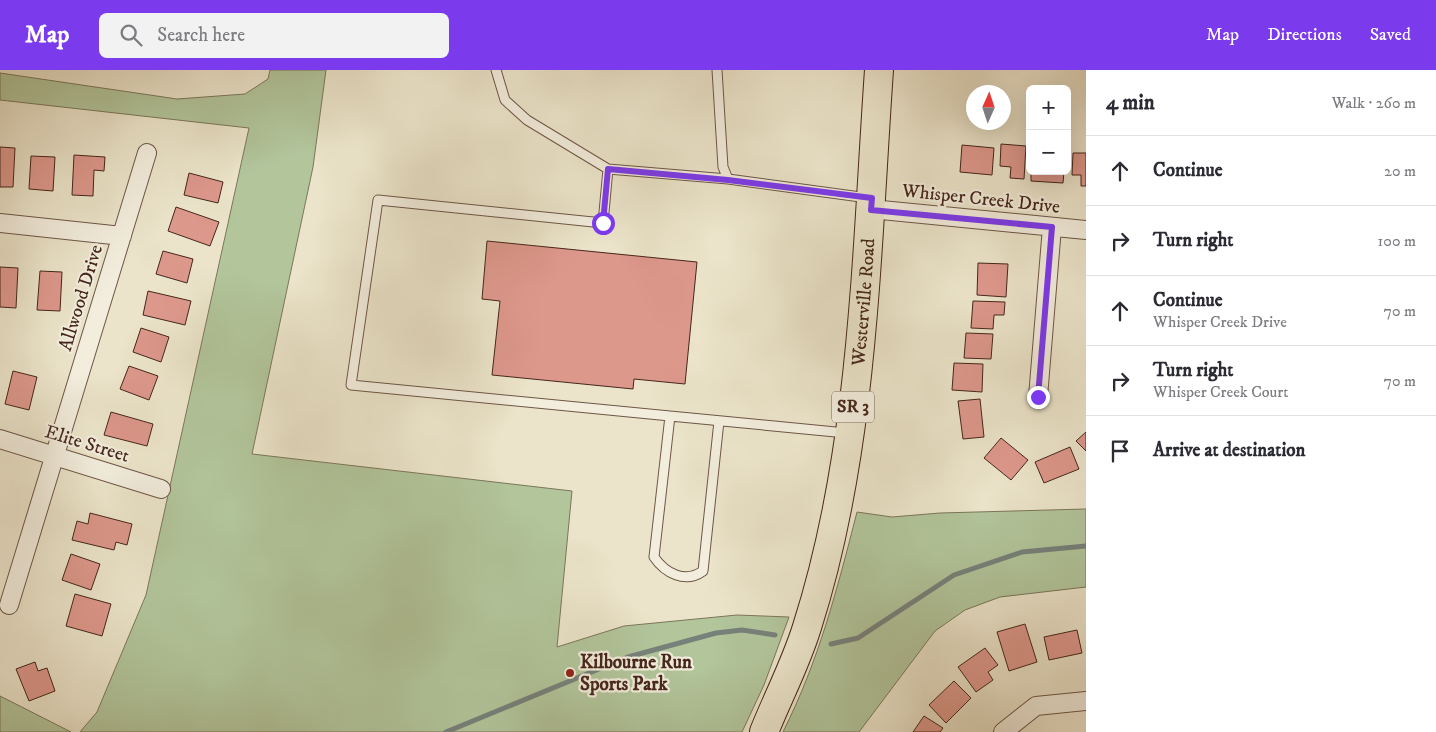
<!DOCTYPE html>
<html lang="en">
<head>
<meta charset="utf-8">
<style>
	body { margin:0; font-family:"IM FELL DW Pica",serif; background:#f2f2f3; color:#2b2b33 }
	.controls { position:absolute; right:15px; top:15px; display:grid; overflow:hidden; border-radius:8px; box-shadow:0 5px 20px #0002 }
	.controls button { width:45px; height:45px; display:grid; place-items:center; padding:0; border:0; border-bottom:1px solid #e1e1e2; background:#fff; color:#2b2b33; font:25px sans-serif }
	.compass { position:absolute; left:966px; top:15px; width:45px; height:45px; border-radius:50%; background:#fff; box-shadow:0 5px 20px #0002; rotate:3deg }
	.stop { position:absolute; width:15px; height:15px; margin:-11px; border:4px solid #7c3aed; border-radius:50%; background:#fff }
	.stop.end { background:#7c3aed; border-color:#fff; box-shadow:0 1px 5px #0008 }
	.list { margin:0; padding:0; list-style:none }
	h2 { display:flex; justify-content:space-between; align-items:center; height:65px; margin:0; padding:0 20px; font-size:21px }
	h2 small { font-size:16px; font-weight:400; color:#7c7c81 }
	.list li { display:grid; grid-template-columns:32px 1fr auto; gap:15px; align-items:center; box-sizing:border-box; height:70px; padding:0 20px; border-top:1px solid #e1e1e2 }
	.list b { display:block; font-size:19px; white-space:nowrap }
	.list p { margin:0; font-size:16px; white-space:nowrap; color:#7c7c81 }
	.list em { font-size:16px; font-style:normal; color:#7c7c81 }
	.icon { flex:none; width:28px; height:28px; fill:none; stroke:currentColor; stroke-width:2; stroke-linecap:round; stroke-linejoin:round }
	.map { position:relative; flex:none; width:1086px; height:662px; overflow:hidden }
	header { display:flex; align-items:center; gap:30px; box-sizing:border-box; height:70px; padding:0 25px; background:#7c3aed; color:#fff }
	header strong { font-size:24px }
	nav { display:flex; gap:28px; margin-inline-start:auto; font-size:18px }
	.search { width:350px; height:45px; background:#f2f2f3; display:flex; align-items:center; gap:12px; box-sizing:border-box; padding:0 18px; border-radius:8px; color:#7c7c81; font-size:19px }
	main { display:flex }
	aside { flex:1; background:#fff }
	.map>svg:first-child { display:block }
	.green { fill:#b2c59b; stroke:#7c765a }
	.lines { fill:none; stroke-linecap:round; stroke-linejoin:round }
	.stream { stroke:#77817b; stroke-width:5 }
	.building { fill:#dd988c; stroke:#45261a }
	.lane-casing { stroke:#6e5646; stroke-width:11 }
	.street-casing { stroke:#6e5646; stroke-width:20 }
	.primary-casing { stroke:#45261a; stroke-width:30 }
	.lane { stroke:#f2eddd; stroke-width:9 }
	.street { stroke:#f2eddd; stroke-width:18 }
	.primary { stroke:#ebe4ca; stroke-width:28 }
	.route { stroke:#7c3aed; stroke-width:6 }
	.poi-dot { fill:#8f2418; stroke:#f2eddd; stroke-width:2 }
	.labels { text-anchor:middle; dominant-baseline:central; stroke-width:4.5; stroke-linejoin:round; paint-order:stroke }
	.shield { fill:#f2eddd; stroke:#796254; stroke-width:1 }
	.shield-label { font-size:18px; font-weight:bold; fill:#45261a }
	.street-label { font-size:19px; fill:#45261a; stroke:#f2eddd }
	.poi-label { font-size:19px; font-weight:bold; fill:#45261a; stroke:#f2eddd; text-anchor:start }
</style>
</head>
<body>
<header>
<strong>Map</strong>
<div class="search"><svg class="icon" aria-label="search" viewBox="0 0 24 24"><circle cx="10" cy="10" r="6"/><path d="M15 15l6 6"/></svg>Search here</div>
<nav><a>Map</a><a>Directions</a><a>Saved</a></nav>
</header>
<main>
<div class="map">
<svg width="1086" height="662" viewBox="0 0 1086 662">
	<rect width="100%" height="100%" fill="#ebe4ca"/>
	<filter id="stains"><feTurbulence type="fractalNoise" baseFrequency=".004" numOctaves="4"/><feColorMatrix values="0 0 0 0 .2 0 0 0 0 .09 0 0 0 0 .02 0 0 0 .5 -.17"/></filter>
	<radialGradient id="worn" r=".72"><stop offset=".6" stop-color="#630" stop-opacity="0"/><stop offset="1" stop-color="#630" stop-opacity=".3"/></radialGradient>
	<!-- green -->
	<path class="green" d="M270,0H326L313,97L252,384L572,421L557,577L624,556L737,545L789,547L764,615L742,662H80L97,642L146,525L249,58L0,30V3L177,29L245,24L268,9Z
		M1086,439V517L1000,527L965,540L935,561L859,662H783C819,590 837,520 857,442L892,447L940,443Z
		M0,626L71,662H0Z"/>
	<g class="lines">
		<!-- stream -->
		<path class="stream" d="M831,574L858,568L954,505L1022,482L1086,476
			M446,662L628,587L716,563L742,560L775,565"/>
	</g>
	<!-- building -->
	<path class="building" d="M1001,74L1026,76L1024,109L1010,108L1011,97L1000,96Z
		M962,75L994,78L992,105L960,102Z
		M0,77L15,78L13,117H0Z
		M1073,83H1086V116H1081V105H1072Z
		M74,85L105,87L104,101L94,100L93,126L72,125Z
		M31,86L55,87L53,121L29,119Z
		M1031,101H1064L1063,113L1031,111Z
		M189,103L223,112L218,133L184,125Z
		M176,137L219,152L210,176L168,161Z
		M487,171L697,192L685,314L634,309L633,319L492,305L500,231L482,229Z
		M163,181L193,189L187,213L156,204Z
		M978,193L1008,194L1006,227L977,225Z
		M0,197L18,198L16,238L0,237Z
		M40,201L62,202L60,241L37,240Z
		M148,221L191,231L185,255L143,245Z
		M973,231L1005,232L1004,245H994L993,259L971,258Z
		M141,258L169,267L161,292L133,282Z
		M966,263L993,264L991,289L964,288Z
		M954,293L983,294L982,322L952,320Z
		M129,296L158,306L149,330L120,319Z
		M13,301L37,307L29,340L5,334Z
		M980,329L984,367L963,369L958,331Z
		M111,342L153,354L147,376L104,365Z
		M1086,362V381L1076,371Z
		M1001,368L1028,390L1011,410L984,388Z
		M1070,377L1079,399L1044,413L1035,392Z
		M90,443L132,454L127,475L116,472L114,480L72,470L77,451L88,454Z
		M71,484L100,494L91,520L62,510Z
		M75,524L111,534L102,566L66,556Z
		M1025,554L1037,592L1009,601L997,562Z
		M1077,560L1082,583L1049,590L1044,567Z
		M985,578L998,595L988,602L993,610L976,622L958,597Z
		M35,592L38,601L47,598L55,621L29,631L16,599Z
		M954,611L971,628L946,653L929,635Z
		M924,646L943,658L940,662H913Z"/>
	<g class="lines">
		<!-- lane casing -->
		<g class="lane-casing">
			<path id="lane" d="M496,0L505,30L527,50L608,99
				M717,0L723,97L728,109L868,128
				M670,346L351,315L378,130L603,153L608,99L728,109
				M719,351L703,501C685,514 665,503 654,487L670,346L846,363"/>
		</g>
		<!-- street casing -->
		<g class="street-casing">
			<path id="street" d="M871,139L1086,160
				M0,153L122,166
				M1038,327L1052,157
				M0,369L161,419
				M9,535L147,83
				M1003,662L1036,636L1086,631"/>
		</g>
		<!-- primary casing -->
		<g class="primary-casing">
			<g id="primary">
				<path id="s1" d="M764,662C778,627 796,593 807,557C864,379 866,185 879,0"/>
			</g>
		</g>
		<!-- lane -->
		<use href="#lane" class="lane"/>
		<!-- street -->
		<use href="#street" class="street"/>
		<!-- primary -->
		<use href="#primary" class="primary"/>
	</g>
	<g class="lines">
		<!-- route -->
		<path class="route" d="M603,153L608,99L728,110L872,128L871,140L1052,157L1038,327"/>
	</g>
	<!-- markers -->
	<circle class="poi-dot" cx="570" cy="603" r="5"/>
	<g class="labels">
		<!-- shield labels -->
		<rect class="shield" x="832" y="321.5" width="42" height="31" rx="4"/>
		<g class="shield-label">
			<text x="853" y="337">SR 3</text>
		</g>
		<!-- street labels -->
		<g class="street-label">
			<text transform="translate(981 129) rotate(6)">Whisper Creek Drive</text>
			<text transform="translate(81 228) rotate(-73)">Allwood Drive</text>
			<text stroke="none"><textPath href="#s1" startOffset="444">Westerville Road</textPath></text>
			<text transform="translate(87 374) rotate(17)">Elite Street</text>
		</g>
		<!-- poi labels -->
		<g class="poi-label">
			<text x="580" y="592">Kilbourne Run<tspan x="580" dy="22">Sports Park</tspan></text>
		</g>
	</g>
	<rect width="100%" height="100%" filter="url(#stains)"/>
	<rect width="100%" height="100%" fill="url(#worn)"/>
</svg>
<div class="controls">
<button>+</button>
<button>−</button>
</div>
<svg class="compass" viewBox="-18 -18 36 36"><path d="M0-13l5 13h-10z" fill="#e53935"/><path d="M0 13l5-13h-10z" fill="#7c7c81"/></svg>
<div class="stop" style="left:603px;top:153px"></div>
<div class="stop end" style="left:1038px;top:327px"></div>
</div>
<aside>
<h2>4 min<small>Walk · 260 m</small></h2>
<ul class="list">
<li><svg class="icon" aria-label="ahead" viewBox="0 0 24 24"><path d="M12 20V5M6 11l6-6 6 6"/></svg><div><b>Continue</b></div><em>20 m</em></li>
<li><svg class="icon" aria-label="right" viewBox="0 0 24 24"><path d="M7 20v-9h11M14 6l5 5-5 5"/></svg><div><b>Turn right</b></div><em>100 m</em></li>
<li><svg class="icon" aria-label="ahead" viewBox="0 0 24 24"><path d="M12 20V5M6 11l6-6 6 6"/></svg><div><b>Continue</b><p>Whisper Creek Drive</p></div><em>70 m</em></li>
<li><svg class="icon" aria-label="right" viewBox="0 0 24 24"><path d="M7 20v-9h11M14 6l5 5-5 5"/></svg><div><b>Turn right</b><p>Whisper Creek Court</p></div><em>70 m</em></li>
<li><svg class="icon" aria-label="arrive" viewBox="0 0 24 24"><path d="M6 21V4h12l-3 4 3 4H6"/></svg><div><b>Arrive at destination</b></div></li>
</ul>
</aside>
</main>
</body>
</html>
